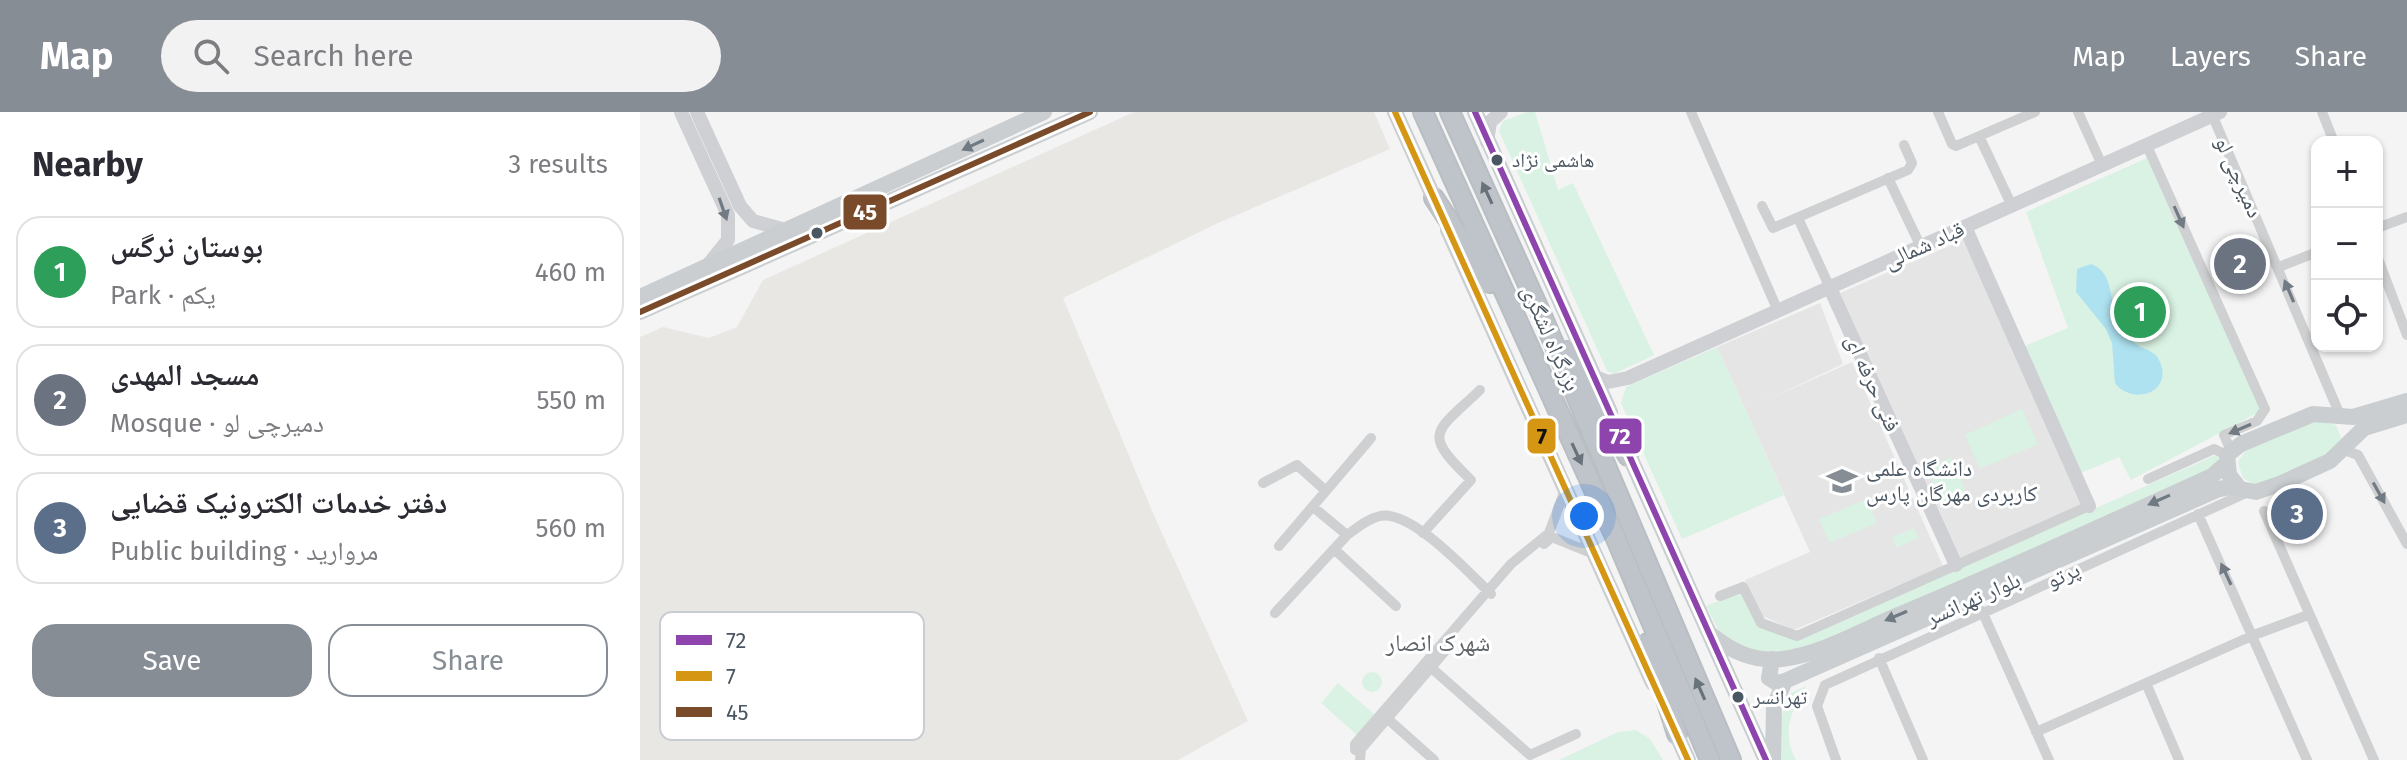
<!DOCTYPE html>
<html lang="en">
<head>
<meta charset="utf-8">
<style>
	body { margin:0; font-family:"Fira Sans","Noto Naskh Arabic",sans-serif; background:#f2f2f3; color:#2b2b33 }
	.controls { position:absolute; right:24px; top:24px; display:grid; overflow:hidden; border-radius:16px; box-shadow:0 2px 6px #0004 }
	.controls button { width:72px; height:72px; display:grid; place-items:center; padding:0; border:0; border-bottom:2px solid #e1e1e2; background:#fff; color:#2b2b33; font:40px sans-serif }
	.you { position:absolute; left:944px; top:404px; width:28px; height:28px; margin:-20px; border:6px solid #fff; border-radius:50%; background:#1a73e8; box-shadow:0 0 0 12px #1a73e833 }
	.badge { display:grid; place-items:center; width:52px; height:52px; border-radius:50%; background:#868d94; color:#fff; font-size:26px; font-weight:700 }
	.pin { position:absolute; translate:-50% -50%; border:4px solid #fff; box-shadow:0 2px 8px #0006 }
	.list { margin:0; padding:0; list-style:none }
	h2 { display:flex; justify-content:space-between; align-items:center; height:104px; margin:0; padding:0 32px; font-size:34px }
	h2 small { font-size:26px; font-weight:400; color:#7c7c81 }
	.list li { display:grid; grid-template-columns:52px 1fr auto; gap:24px; align-items:center; box-sizing:border-box; height:112px; margin:0 16px 16px; padding:0 16px; border:2px solid #e1e1e2; border-radius:24px }
	.list b { display:block; font-size:30px; white-space:nowrap }
	.list p { margin:0; font-size:26px; white-space:nowrap; color:#7c7c81 }
	.list em { font-size:26px; font-style:normal; color:#7c7c81 }
	.actions { display:flex; gap:16px; padding:24px 32px }
	.actions a { flex:1; padding:18px 0; border:2px solid #868d94; border-radius:24px; text-align:center; font-size:28px; color:#868d94 }
	.actions .main { background:#868d94; color:#fff }
	.icon { flex:none; width:44px; height:44px; fill:none; stroke:currentColor; stroke-width:2; stroke-linecap:round; stroke-linejoin:round }
	.map { position:relative; flex:none; width:1767px; height:648px; overflow:hidden }
	header { display:flex; align-items:center; gap:48px; box-sizing:border-box; height:112px; padding:0 40px; background:#868d94; color:#fff }
	header strong { font-size:38px }
	nav { display:flex; gap:44px; margin-inline-start:auto; font-size:28px }
	.search { width:560px; height:72px; background:#f2f2f3; display:flex; align-items:center; gap:20px; box-sizing:border-box; padding:0 28px; border-radius:44px; color:#7c7c81; font-size:30px }
	main { display:flex }
	aside { flex:1; background:#fff }
	.map>svg:first-child { display:block }
	.commercial { fill:#e8e7e3 }
	.education { fill:#e6e5e6 }
	.green { fill:#d9f2e3 }
	.water { fill:#aee2f0 }
	.lines { fill:none; stroke-linecap:round; stroke-linejoin:round }
	.highway-casing { stroke:#b9bec3; stroke-width:22 }
	.street { stroke:#ced0d2; stroke-width:10 }
	.secondary { stroke:#ced0d4; stroke-width:14 }
	.primary { stroke:#caced1; stroke-width:16 }
	.highway { stroke:#bec4c9; stroke-width:18 }
	.bus-1-casing { stroke:#fff; stroke-width:12 }
	.bus-2-casing { stroke:#fff; stroke-width:12 }
	.bus-3-casing { stroke:#fff; stroke-width:12 }
	.bus-1 { stroke:#8e44ad; stroke-width:6 }
	.bus-2 { stroke:#d49613; stroke-width:6 }
	.bus-3 { stroke:#7a4b2a; stroke-width:6 }
	.oneway { fill:#707a83 }
	.oneway2 { fill:#67727b }
	.oneway3 { fill:#727b84 }
	.oneway4 { fill:#727b83 }
	.bus-dot { fill:#4a5661; stroke:#fff; stroke-width:3 }
	.labels { text-anchor:middle; dominant-baseline:central; stroke-width:6; stroke-linejoin:round; paint-order:stroke }
	.bus-label { font-size:20px; fill:#4a5661; stroke:#fff; text-anchor:start }
	.street-label { font-size:22px; fill:#4a5661; stroke:#fff }
	.poi-label { font-size:22px; fill:#4a5661; stroke:#fff; text-anchor:start }
	.neighbourhood-label { font-size:24px; fill:#5f6368; stroke:#fff }
	.key { fill:#fff; stroke:#c9ccd0; stroke-width:2 }
	.key-label { font-size:22px; fill:#4a5661 }
	.line-badge { stroke:#fff; stroke-width:3 }
	.badge-label { font-size:22px; text-anchor:middle; font-weight:bold; fill:#fff }
	.pale-badge-label { font-size:22px; text-anchor:middle; font-weight:bold; fill:#111 }
</style>
</head>
<body>
<header>
<strong>Map</strong>
<div class="search"><svg class="icon" aria-label="search" viewBox="0 0 24 24"><circle cx="10" cy="10" r="6"/><path d="M15 15l6 6"/></svg>Search here</div>
<nav><a>Map</a><a>Layers</a><a>Share</a></nav>
</header>
<main>
<aside>
<h2>Nearby<small>3 results</small></h2>
<ul class="list">
<li><span class="badge" style="background:#2e9e5b">1</span><div><b>بوستان نرگس</b><p>Park · یکم</p></div><em>460 m</em></li>
<li><span class="badge" style="background:#6b7280">2</span><div><b>مسجد المهدی</b><p>Mosque · دمیرچی لو</p></div><em>550 m</em></li>
<li><span class="badge" style="background:#5c6f8a">3</span><div><b>دفتر خدمات الکترونیک قضایی</b><p>Public building · مروارید</p></div><em>560 m</em></li>
</ul>
<div class="actions"><a class="main">Save</a><a>Share</a></div>
</aside>
<div class="map">
<svg width="1767" height="648" viewBox="0 0 1767 648">
	<rect width="100%" height="100%" fill="#f4f4f4"/>
	<!-- commercial -->
	<path class="commercial" d="M494,0H734L750,37L576,112L423,186L516,408L608,609L538,648H0V225L23,215L69,226L97,215L123,168Z"/>
	<!-- education -->
	<path class="education" d="M1323,128L1443,392L1321,446L1200,181Z
		M1180,191L1203,252L1126,288L1212,250L1303,454L1154,518L1118,502L1105,468L1170,440L1077,235Z"/>
	<!-- green -->
	<path class="green" d="M887,0H895L918,78L933,71L1014,243L974,262L967,259L859,19L863,9Z
		M1507,46L1621,299L1491,368L1479,345L1441,361L1385,234L1428,216L1386,100Z
		M1077,235L1144,383L1042,427L981,291L986,275Z
		M1382,297L1398,332L1340,357L1325,323Z
		M1675,307L1696,313L1701,326L1696,339L1627,371L1614,373L1603,366L1598,350L1606,338Z
		M1578,342L1581,344L1573,359L1158,542L1113,538L1082,525L1066,494L1103,479L1114,506L1149,526L1255,485Z
		M1311,345L1327,382L1304,393L1287,356Z
		M1227,387L1237,411L1189,431L1179,407Z
		M1274,416L1278,426L1257,436L1252,425Z
		M722 570a10 10 0 1 1 20 0a10 10 0 1 1-20 0Z
		M698,571L734,602L717,623L681,591Z
		M1166,574C1151,600 1141,620 1156,648H1141L1136,622L1149,582Z
		M996,618L1010,627L1023,648H919L978,620Z"/>
	<!-- water -->
	<path class="water" d="M1451,152C1475,161 1468,188 1478,206C1482,214 1489,227 1496,232C1505,239 1516,238 1520,250C1533,281 1492,294 1475,271L1472,231L1466,217L1436,180L1437,157Z"/>
	<g class="lines">
		<!-- highway casing -->
		<g class="highway-casing">
			<path id="highway" d="M783,0L977,429L1070,648
				M810,0L903,206L1091,648
				M794,86L850,171
				M928,239L988,344
				M1008,531L1037,622"/>
		</g>
		<!-- street -->
		<path class="street" d="M1051,0L1138,199
			M1298,0L1312,32L1316,34L1395,0
			M1438,0L1462,53
			M1571,0L1700,303
			M1682,0L1694,30
			M1339,24L1372,94
			M1507,34L1625,297L1617,309L1584,323L1591,339
			M1248,66L1281,135
			M1122,94L1133,116L1268,58L1272,51L1264,33
			M1158,106L1190,176
			M1737,116L1767,105
			M1737,144L1767,223
			M1639,155L1677,140
			M1704,338L1718,343L1767,432
			M1508,367L1574,337L1587,343
			M623,371L657,353L686,379
			M673,395L707,423
			M1624,399L1734,648
			M1558,402L1667,648
			M783,421L831,368C781,320 795,321 840,278
			M904,432L912,425L954,442
			M639,434L731,326
			M694,437L756,494
			M1080,484L1103,475L1121,511L1157,524L1449,394
			M1342,499L1409,648
			M635,501L707,423C717,416 727,407 740,404C772,398 828,460 851,482
			M1239,546L1283,648
			M787,552L890,643L936,622
			M1506,571L1539,648
			M749,608L794,648
			M1396,620L1614,523L1668,503
			M721,637L715,638V632L871,452L909,421L925,378
			M720,648L721,637L806,538
			M1196,648L1177,594L1185,573L1608,380"/>
		<!-- secondary -->
		<path class="secondary" d="M41,0L88,103V128L68,153
			M57,0L100,94L113,109L146,118
			M847,30L850,10L861,0
			M1325,115L1449,394
			M1190,176L1316,453
			M955,265L968,270L988,266L1580,0"/>
		<!-- primary -->
		<path class="primary" d="M755,0L799,97
			M835,0L970,300
			M808,118L1013,571
			M0,185L404,0
			M0,200L450,0
			M1767,289L1713,305L1673,302L1601,332L1587,343L1589,363L1600,377L1616,380L1642,371L1690,349L1724,316L1767,303
			M984,332L1126,648
			M1070,522C1092,540 1114,550 1142,547C1183,542 1224,517 1261,502C1366,458 1469,411 1572,364L1587,351
			M1132,547L1129,566L1137,571L1145,569
			M1031,610L1048,648
			M1133,648L1134,594L1145,569L1579,377L1596,374"/>
		<!-- highway -->
		<use href="#highway" class="highway"/>
		<!-- bus-1 casing -->
		<g class="bus-1-casing">
			<path id="bus-1" d="M835,0L1126,648"/>
		</g>
		<!-- bus-2 casing -->
		<g class="bus-2-casing">
			<path id="bus-2" d="M755,0L1048,648"/>
		</g>
		<!-- bus-3 casing -->
		<g class="bus-3-casing">
			<path id="bus-3" d="M0,200L450,0"/>
		</g>
		<!-- bus-1 -->
		<use href="#bus-1" class="bus-1"/>
		<!-- bus-2 -->
		<use href="#bus-2" class="bus-2"/>
		<!-- bus-3 -->
		<use href="#bus-3" class="bus-3"/>
	</g>
	<!-- one-way arrows -->
	<defs><path id="oneway-solid" d="M-6-.8H1V-3.2L6.5 0L1 3.2V.8H-6Z" transform="scale(2)"/></defs>
	<g class="oneway">
		<use href="#oneway-solid" transform="translate(333 33) rotate(155)"/>
		<use href="#oneway-solid" transform="translate(1519 388) rotate(156)"/>
		<use href="#oneway-solid" transform="translate(1256 504) rotate(157)"/>
	</g>
	<g class="oneway2">
		<use href="#oneway-solid" transform="translate(847 81) rotate(-115)"/>
		<use href="#oneway-solid" transform="translate(937 342) rotate(65)"/>
		<use href="#oneway-solid" transform="translate(1060 577) rotate(-114)"/>
	</g>
	<use class="oneway3" href="#oneway-solid" transform="translate(83 97) rotate(71)"/>
	<g class="oneway4">
		<use href="#oneway-solid" transform="translate(1539 105) rotate(66)"/>
		<use href="#oneway-solid" transform="translate(1649 179) rotate(-113)"/>
		<use href="#oneway-solid" transform="translate(1600 317) rotate(157)"/>
		<use href="#oneway-solid" transform="translate(1739 381) rotate(61)"/>
		<use href="#oneway-solid" transform="translate(1586 462) rotate(-115)"/>
	</g>
	<!-- icons -->
	<defs>
		<g id="university-bare" transform="scale(2.4)"><path d="M0-5L7-2L0 1L-7-2ZM-4 1L0 2.5L4 1V4Q0 6-4 4Z" fill="#868d94" stroke="#fff" stroke-width="2.5" paint-order="stroke"/></g>
	</defs>
	<g fill-rule="evenodd">
		<use href="#university-bare" x="1202" y="369"/>
	</g>
	<!-- markers -->
	<g class="bus-dot">
		<circle cx="857" cy="48" r="7"/>
		<circle cx="177" cy="121" r="7"/>
		<circle cx="1098" cy="585" r="7"/>
	</g>
	<g class="labels">
		<!-- bus labels -->
		<g class="bus-label">
			<text x="872" y="48">هاشمی نژاد</text>
			<text x="1113" y="585">تهرانسر</text>
		</g>
		<!-- street labels -->
		<g class="street-label">
			<text transform="translate(1599 65) rotate(66)">دمیرچی لو</text>
			<text transform="translate(1284 133) rotate(-24)">قباد شمالی</text>
			<text transform="translate(911 226) rotate(66)">بزرگراه لشگری</text>
			<text transform="translate(1233 271) rotate(66)">فنی حرفه ای</text>
			<text transform="translate(1423 463) rotate(-24)">پرتو</text>
			<text transform="translate(1333 487) rotate(-24)">بلوار تهرانسر</text>
		</g>
		<!-- poi labels -->
		<g class="poi-label">
			<text x="1226" y="356">دانشگاه علمی<tspan x="1226" dy="25">کاربردی مهرگان پارس</tspan></text>
		</g>
		<!-- neighbourhood labels -->
		<g class="neighbourhood-label">
			<text x="798" y="531">شهرک انصار</text>
		</g>
	</g>
	<!-- legend -->
	<rect x="20" y="500" width="264" height="128" rx="12" class="key"/>
	<rect x="36" y="523" width="36" height="10" fill="#8e44ad"/>
	<rect x="36" y="559" width="36" height="10" fill="#d49613"/>
	<rect x="36" y="595" width="36" height="10" fill="#7a4b2a"/>
	<g class="key-label">
		<text x="86" y="536">72</text>
		<text x="86" y="572">7</text>
		<text x="86" y="608">45</text>
	</g>
	<g class="line-badge">
		<rect x="202" y="81" width="46" height="38" rx="8" fill="#7a4b2a"/>
		<rect x="886" y="305" width="31" height="38" rx="8" fill="#d49613"/>
		<rect x="958" y="305" width="45" height="38" rx="8" fill="#8e44ad"/>
	</g>
	<g class="badge-label">
		<text x="225" y="108">45</text>
		<text x="980" y="332">72</text>
	</g>
	<g class="pale-badge-label">
		<text x="902" y="332">7</text>
	</g>
</svg>
<div class="controls">
<button>+</button>
<button>−</button>
<button><svg class="icon" aria-label="locate" viewBox="0 0 24 24"><circle cx="12" cy="12" r="6"/><path d="M12 2v4M12 18v4M2 12h4M18 12h4"/></svg></button>
</div>
<div class="you"></div>
<div class="pin badge" style="left:1500px;top:200px;background:#2e9e5b">1</div>
<div class="pin badge" style="left:1600px;top:152px;background:#6b7280">2</div>
<div class="pin badge" style="left:1657px;top:402px;background:#5c6f8a">3</div>
</div>
</main>
</body>
</html>
